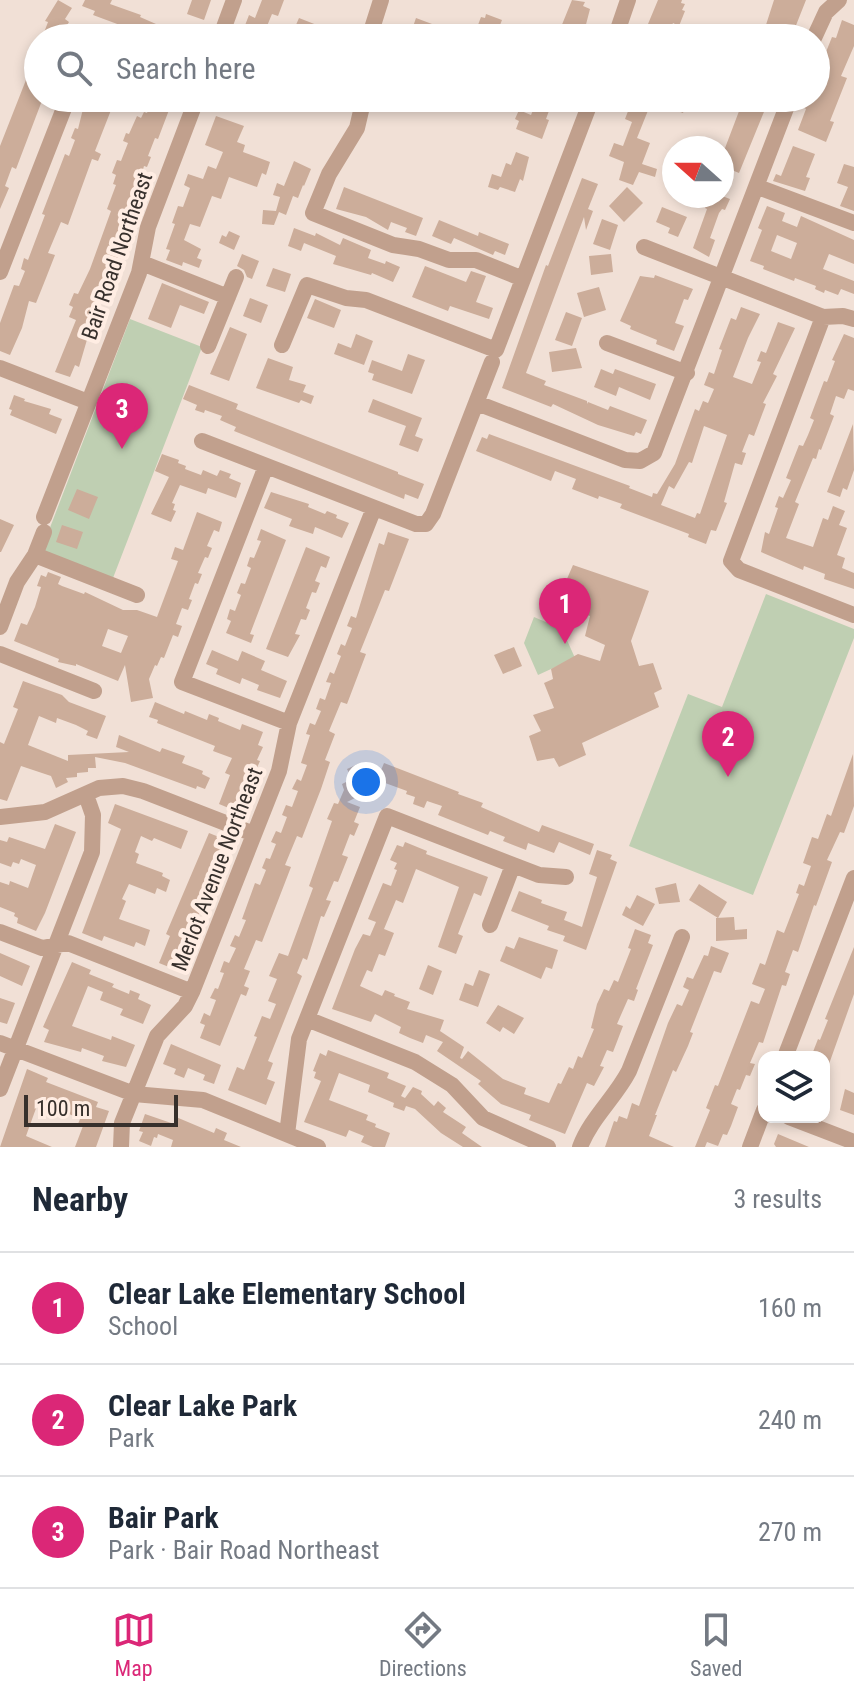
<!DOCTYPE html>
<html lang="en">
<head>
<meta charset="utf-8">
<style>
	body { margin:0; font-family:"Roboto Condensed",sans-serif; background:#f2f2f3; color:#1f2937 }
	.controls { position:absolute; right:24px; bottom:24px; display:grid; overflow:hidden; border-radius:16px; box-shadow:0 4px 12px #0003 }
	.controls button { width:72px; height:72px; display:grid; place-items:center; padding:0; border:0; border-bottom:2px solid #e0e1e3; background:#fff; color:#1f2937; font:40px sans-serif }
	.compass { position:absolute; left:662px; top:136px; width:72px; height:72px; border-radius:50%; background:#fff; box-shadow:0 4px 12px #0003; rotate:291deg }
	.scale { position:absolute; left:24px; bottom:20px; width:154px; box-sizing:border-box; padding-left:8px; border:4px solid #37302c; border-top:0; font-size:22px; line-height:28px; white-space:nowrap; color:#37302c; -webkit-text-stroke:6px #ffede3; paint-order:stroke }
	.you { position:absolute; left:366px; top:782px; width:28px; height:28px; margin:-20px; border:6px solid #fff; border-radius:50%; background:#1a73e8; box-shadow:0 0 0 12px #1a73e833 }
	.badge { display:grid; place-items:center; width:52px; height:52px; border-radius:50%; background:#db2777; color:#fff; font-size:26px; font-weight:700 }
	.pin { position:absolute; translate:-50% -66px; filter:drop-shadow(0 2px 4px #0008) }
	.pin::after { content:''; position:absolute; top:42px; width:28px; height:24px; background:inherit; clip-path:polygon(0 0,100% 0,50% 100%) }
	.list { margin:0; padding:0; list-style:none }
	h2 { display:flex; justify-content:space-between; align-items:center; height:104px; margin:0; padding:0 32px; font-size:34px }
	h2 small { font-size:26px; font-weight:400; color:#747a83 }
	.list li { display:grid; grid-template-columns:52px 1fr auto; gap:24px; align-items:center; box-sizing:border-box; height:112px; padding:0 32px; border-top:2px solid #e0e1e3 }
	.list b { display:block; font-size:30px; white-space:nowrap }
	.list p { margin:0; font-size:26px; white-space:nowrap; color:#747a83 }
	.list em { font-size:26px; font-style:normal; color:#747a83 }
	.icon { flex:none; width:44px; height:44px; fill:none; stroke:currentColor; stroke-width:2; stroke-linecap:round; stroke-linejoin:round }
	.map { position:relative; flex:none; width:854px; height:1147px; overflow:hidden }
	.search { position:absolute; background:#fff; box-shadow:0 4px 12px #0003; left:24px; right:24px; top:24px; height:88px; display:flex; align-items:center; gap:20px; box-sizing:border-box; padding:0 28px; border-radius:44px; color:#747a83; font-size:30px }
	.sheet { height:440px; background:#fff }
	nav { display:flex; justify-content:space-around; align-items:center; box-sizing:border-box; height:112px; border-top:2px solid #e0e1e3; background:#fff; font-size:22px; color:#747a83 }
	nav a { display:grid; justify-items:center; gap:4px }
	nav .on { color:#db2777 }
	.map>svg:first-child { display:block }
	.green { fill:#bfcfb2 }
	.building { fill:#ccad9a; fill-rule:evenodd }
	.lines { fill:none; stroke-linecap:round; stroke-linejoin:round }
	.minor { stroke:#c1a08d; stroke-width:16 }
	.labels { text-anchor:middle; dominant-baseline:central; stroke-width:8; stroke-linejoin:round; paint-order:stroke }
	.street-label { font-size:22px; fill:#37302c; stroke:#ffede3 }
</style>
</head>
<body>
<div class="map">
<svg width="854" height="1147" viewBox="0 0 854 1147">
	<rect width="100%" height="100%" fill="#f1e0d6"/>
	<!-- green -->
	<path class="green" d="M130,319L202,347L113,578L41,551Z
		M766,594L854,629V638L753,895L629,846L688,694L722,707Z
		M534,617L562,629L575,658L538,675L524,643Z"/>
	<!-- building -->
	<path class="building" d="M58,0L72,8L65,19L69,22L59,38H42L48,22L45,21Z
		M85,0H112L110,4L141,15L140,17L188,38H140L126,33L128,28L93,15L95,11L82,6Z
		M192,0H211L204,20L187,14Z
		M262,0H284L278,16L272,14L262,38H255L248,35L250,31L244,28L249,15L255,18Z
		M572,0L585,2L583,6L590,9L583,36L561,27Z
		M658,0H682L681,3L685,4L682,10L685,11L679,26L673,23L669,32L648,24Z
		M774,0H806L791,38H768L770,34L764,31Z
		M486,14L502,20L495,38H473L481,17L485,18Z
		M299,18L327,29L323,38H302L292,34Z
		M416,18L432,24L427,38H409Z
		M842,20L854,25V46L841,76L847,78L830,121L834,122L826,142L798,130L806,109L803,107L807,98H816V82L819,73L816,71L820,62H822L832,37L836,38Z
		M37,52L38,98H43L16,169L12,167L5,186L9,188L0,209V146Z
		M92,98H109L107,103L113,105L95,151L101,154L98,161L92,159L68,225L61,222L48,253L55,255L46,278L36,303L29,301L22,328L10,355L0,351V323L14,285L19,286L25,271L21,269L24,258L28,260L45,215L42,214L65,154L69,156L75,140L71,138L75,128L78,129L85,101L90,103Z
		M153,98H171L166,109L169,110L158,139L155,138L148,156L151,157L147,167L144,166L139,183L141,184L120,234L123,236L116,251L120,253L103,289L109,291L105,301L101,299L94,315L98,317L94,327L91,326L79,367L75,365L70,377L55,372L76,320L69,317L73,307L69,305L74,293L78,294L90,269L111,211L107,209L116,185L113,184L116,175L112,173L117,160L121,161L128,143L123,141L126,133L129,134L137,116L141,118L144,112L147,113Z
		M669,98L687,102L683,113L666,107Z
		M744,98H758L768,102L739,173L722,166V156Z
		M632,101L649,108L637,138L650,143L642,164L657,169L655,177L639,172L633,185L619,180L624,162L609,156L614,143L623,146L632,122L625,119Z
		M536,103L550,108L546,119L549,120L542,139L516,129L519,121L515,119L519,110L531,115Z
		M216,116L244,126L237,142L245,145L243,152L270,162L266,175L262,173L257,187L229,177L221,199L212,196L200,227L190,224L184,240L201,249L197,258L202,260L199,268L183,262L182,266L166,260L170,250L166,249L175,224L172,223L178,206L183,207L190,188L184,185L188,174L203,179L208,166L216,169L223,152L205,145Z
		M793,146L815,154L806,177L810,178L805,191L773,181L776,174L781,176Z
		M516,152L529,157L523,181L520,179L515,192L500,187L498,190L488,187L492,174L501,177L506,163L511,165Z
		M294,161L311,169L304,186L303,185L298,198L293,196L286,215L279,212L274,225L262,224L263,210L276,211L280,197L273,195L277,183L284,186Z
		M844,164L854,167V211L840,206L848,187L837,183Z
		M582,178L598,184L588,209L593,211L586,230L584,217L526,373L546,381L544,385L587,401V404L588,402L608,410L610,406L647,420L641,434L636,432L634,436L598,425L553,404L551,407L502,388L546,265L548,266Z
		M344,187L423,218L416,236L405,232L407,228L391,222L388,230L366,217L336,209Z
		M627,187L643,203L624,222L609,206Z
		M693,196H722L730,199L725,210L722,209L719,213L710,238L715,240L709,257L693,248L707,209L705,208L707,202Z
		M767,206L785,213L782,221L797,227L801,216L854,240V264L829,254L823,269L854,281V294L841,289L838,295L825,290L824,293L815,289L816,286L795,278L794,281L763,269L764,266L750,261L762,230L758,228ZM777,235L797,243L791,259L771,251Z
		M662,207L687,217L678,237L668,233L670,228L656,222Z
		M602,219L618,225L610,250L593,244Z
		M439,220L478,236L479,232L509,244L505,255L495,251L493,255L454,238L451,244L432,236Z
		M294,228L315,236L316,233L340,245L343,238L371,250L368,258L385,264L386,261L400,267L393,282L372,273L371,275L333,264L336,256L304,243L301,251L288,246Z
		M229,231L240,236L234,250L219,243L222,235L226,237Z
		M242,254L259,261L252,279L247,277L244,270L237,266Z
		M611,254L613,272L591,275L589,256Z
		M425,266L466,282L471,271L486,276L476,302L493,308L489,319L450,306L448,311L412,297Z
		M273,268L291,274L285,292L266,286Z
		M655,275L693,289L688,300L684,299L675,323L684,326L674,351L656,344L657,340L630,329L631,326L620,321L640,276L654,278Z
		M162,283L209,302L204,314L180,305L171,328L148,319Z
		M599,287L606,310L584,317L577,293Z
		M250,298L268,305L261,323L243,316Z
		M315,299L341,310L334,328L307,318Z
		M741,307L760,314L748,338L733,377L752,384L761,362L757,361L761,351L766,353L778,322L795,328L773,374L777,376L763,403L766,404L754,436L749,434L742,452L746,453L742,465L735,463L724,502L727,503L716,531L711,530L706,544L688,537L689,534L620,508L622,504L599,496L598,499L572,489L576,479L555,471L551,481L476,451L482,437L487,439L489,434L630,486L629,488L652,497L653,493L657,494L675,464L695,409L699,411L703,401L708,403L714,389L704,385L709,372L714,374L722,350L719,349L731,318L736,320ZM704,426L727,435L700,514L697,513L695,518L661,505L669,486L674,489L689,462L692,463Z
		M566,312L582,318L572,346L555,340Z
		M230,327L247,334L229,381L210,374Z
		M356,334L373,341L364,365L334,354L338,343L351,348Z
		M844,334L854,338V391L848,389L844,399L836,396L830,414L834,416L821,450L819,449L816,459L813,458L795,502L799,504L786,538L813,547L823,518L828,520L833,506L845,511L839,525L847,528L837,555L845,558L842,568L854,573V589L824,579L825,574L804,566L803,570L761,552L765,532L769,534L778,508L775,507L779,496L783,498L791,480L786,478L799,445L803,446L808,435L814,420L810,418L824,381L827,382L835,361L832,360Z
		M576,348L582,368L552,372L549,352Z
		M408,354L425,360L412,394L372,380L374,374L368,372L372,360L402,371Z
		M268,358L293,367L289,380L306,385L303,392L314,396L311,404L301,400L299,403L256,388Z
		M601,369L613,374L615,369L656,384L650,400L619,387L616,396L594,387Z
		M189,385L238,404L236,409L398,472V474L424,484L418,499L405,494L404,499L234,431L236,427L220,420L222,416L205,410L204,413L195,410L197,405L183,399Z
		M14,395L25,399L24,401L51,409L49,414L62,419L56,434L10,415L12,410L9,409Z
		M373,399L422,418L415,436L423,439L418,452L399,445L406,426L368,412Z
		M853,424L854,470L847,490L843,488L840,497L827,492Z
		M162,454L179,460L178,463L186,466L185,469L201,475L203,470L217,476L220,470L231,474L229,478L241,483L236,498L208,488L206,494L180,485L172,503L175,504L173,510L176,511L171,522L151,514L169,477L155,471Z
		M77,489L98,497L89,519L68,510Z
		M271,492L309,504L308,507L325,514L327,511L337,515L336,518L349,523L342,538L315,527L313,534L289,526L292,519L264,508Z
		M197,512L222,522L219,532L214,530L207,546L212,548L208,558L205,557L198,573L202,574L198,584L195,583L189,599L192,600L188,610L182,608L176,624L182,626L178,637L173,635L164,658L161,657L157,666L155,665L149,679L153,698L131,702L125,665L118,681L76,664V666L58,662L59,659L14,641L21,623L27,625L35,607L41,587L37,586L41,575L46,577L48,572L61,577L58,584L62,586L84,594L85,592L123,610H137L157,617L178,561L171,559L175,547L183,550ZM108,629L128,636L121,653L102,646Z
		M0,519L14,525L1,552H0Z
		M62,525L83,532L77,549L56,542Z
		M261,529L286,540L250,634L254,635L251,643L226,633L231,621L227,619L230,609L235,611L241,595L237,593L241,583L245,584L251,568L247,566L250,557L254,558L261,541L257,540Z
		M388,532L409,539L389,591L385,590L360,652L366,654L347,704L341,702L329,731L335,734L325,760L330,762L321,789L302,838L297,836L285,865L291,867L262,942L256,940L244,969L250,971L244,986L249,988L246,996L241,994L220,1046L200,1038L205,1025L200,1023L204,1013L210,1016L216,1000L210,998L215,988L218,989L224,973L220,972L224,961L229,963L236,948L230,946L235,935L239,937L246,920L242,919L255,883L260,885L266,870L262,868L266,858L270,859L276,844L271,842L276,831L281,833L287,817L282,815L286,805L292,807L298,791L292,789L297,779L301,781L307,765L301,763L310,735L306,734L310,723L315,725L321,711L316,709L320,698L325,700L331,683L326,682L330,672L334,674L341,656L337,654L341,644L345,646L352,628L347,626L351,616L356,618L379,543L384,545Z
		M306,547L330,557L326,568L321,566L315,581L320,583L316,593L312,592L306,608L310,610L306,620L301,619L295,634L300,635L288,657L266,649Z
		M573,565L649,591L631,641L639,666L653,663L662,689L654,693L659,707L582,743L586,755L559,767L554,758L537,761L529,736L541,731L533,715L554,708L544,683L553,679L551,669L578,654L600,661L605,645L585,636L590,616L556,604Z
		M514,647L522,666L503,674L494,655Z
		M212,650L238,661L242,651L265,661L261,670L287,681L280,698L257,690L259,685L242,678L240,684L216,674L218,669L206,664Z
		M23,681L62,695L69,702L106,716L97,739L86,735L88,731L76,725L57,718L56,723L39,716L28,745L68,761V755L129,752L116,747L119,735L160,752L162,748L185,756L182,763L203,771L202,774L210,778L205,789L197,786L196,789L125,763L95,757L96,768H88V772L77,773V777L66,778L68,782L56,788L51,776L21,766L7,801L0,799V742L4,744L18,709L13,707Z
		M155,702L184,714L185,711L207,720L209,714L219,718L218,721L240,730L242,724L263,732L258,745L263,747L257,760L260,761L256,770L253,769L236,811L219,804L230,775L225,773L232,758L213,751L215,746L157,723L158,720L149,717Z
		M853,754L854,806L844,833L840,832L827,860L832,862L816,906L814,905L798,952L793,950L785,972L790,974L786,986L782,985L763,1043L759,1042L750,1063L755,1064L750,1076L746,1075L740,1090L737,1089L731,1104L738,1107L731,1126L727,1135L723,1134L718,1146L707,1142L705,1147H695L710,1110L706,1108L715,1085L718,1086L751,1001L759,1004L765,989L752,984L760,963L765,965L777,930L784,933L799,894L796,893L799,884L804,886L811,866L803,863L812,837L818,839L827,814L831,816Z
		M360,763L373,789L347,802L360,807L354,822L359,824L354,836L350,834L342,855L348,857L338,882L334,881L326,900L331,901L324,917L321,916L307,960L303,958L297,973L302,976L268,1061L273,1063L267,1079L275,1082L266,1105L228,1090L237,1067L244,1070L257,1037L254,1036L262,1016L270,1019L276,1004L268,1001L277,979L269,976L279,953L288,956L313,888L309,886L332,821L327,819L334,803L338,804L344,790L342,784L352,779L347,769Z
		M384,763L459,792L458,794L483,803L481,807L539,832L542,825L594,844L590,855L559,842L554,853L528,843L526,850L503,841L505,837L490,831L488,835L438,815L442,806L427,801L424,808L413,804L415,797L406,794L407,791L377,780Z
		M115,804L188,831L181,849L154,838L152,841L141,836L135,852L139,854L136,863L163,873L162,876L170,880L166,892L157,888L155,894L129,884L122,899L126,901L119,919L150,930L145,946L136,942L134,947L104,936L102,941L82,933L121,829L108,823Z
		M55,824L76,832L45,913L36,931L17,923L18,918L14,916L15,913L0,907V882L9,885L10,881L28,888L36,865L21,859L19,864L13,862L11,867L0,863V840L7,842L9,837L45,849Z
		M209,833L224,839L219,851L223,853L182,958L179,957L174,969L159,963L170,936L166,934Z
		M405,842L427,851L426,854L488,877L481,896L474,893L458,934L463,936L456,954L438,947L459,887L416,869L403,903L396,900L384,929L394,933L385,956L379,954L372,972L367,970L360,986L382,996L385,990L395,994L394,996L410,1002L407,1009L444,1020L440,1031L464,1047L460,1058L462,1059L468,1051L503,1079L526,1088L524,1094L549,1103L558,1083L561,1084L569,1067L573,1069L578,1056L582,1058L594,1029L591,1028L597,1004L604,989L609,991L614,980L618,982L631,949L628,948L635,929L651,935L648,943L653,945L636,989L638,990L634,1001L628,999L617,1024L623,1026L613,1052L607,1050L600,1066L604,1067L594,1086L587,1083L565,1134L529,1120L531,1115L501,1104L478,1084L481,1081L437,1051L443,1042L426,1035L423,1043L410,1038L399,1033L401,1027L375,1014L371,1022L332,1009L355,949L363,934L370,936L376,922L368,919L383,883L391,886L397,870L394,869L397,863L390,860L397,845L403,847Z
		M597,850L612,855L610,859L617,862L586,950L563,941L565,936L547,930L549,926L511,911L519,891L542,900L541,903L567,912L564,920L582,927L597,877L589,874Z
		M676,883L680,902L659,904L655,888Z
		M699,884L727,902L718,918L689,900Z
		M637,895L655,904L643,926L622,915L626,906L630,909Z
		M734,917L735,930L747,929V939L716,941V918Z
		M519,937L558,950L552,969L546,967L541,979L500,961L506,946L514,949Z
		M711,946L729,953L721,973L714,971L690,1032L693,1033L688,1046L676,1072L673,1070L655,1115H657L649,1136L674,1147H605L614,1121L617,1122L619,1116L627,1119L632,1103L639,1106L668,1023L677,1004L682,1006L689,990L683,987L687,977L693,979L704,955L708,956Z
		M854,947V994L824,1078V1057H811L818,1039L820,1040L828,1020L825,1019Z
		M0,953L30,966L22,986L0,976Z
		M72,962L91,970L89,974L114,984L112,987L129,994L130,990L140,994L138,999L151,1005L143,1024L120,1015L123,1009L100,1000L103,992L88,986L72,1026L111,1040L112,1036L135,1045L126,1067L102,1061L104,1056L82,1048L81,1052L44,1042L49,1030L43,1027Z
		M428,965L442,971L433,995L419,989Z
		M479,970L490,974L478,1007L459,1000L465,983L473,986Z
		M0,998L15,1003L7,1024L0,1022Z
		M498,1005L524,1018L514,1034L503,1027L500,1032L486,1023Z
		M171,1044L221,1065L214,1084L203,1080L205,1075L188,1068L184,1078L174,1074L176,1069L163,1064Z
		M328,1050L389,1073L387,1078L406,1086L401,1096L405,1098L413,1087L422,1091L421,1094L434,1106L438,1101L446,1108L443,1112L466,1127L462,1133L482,1147H463L441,1133L415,1109L406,1106L404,1111L393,1107L394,1103L368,1092L370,1085L339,1073L329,1100L368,1115L366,1120L376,1124L375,1127L390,1133L385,1147H373L361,1142L364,1136L349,1130L346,1137L304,1122L321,1081L314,1078L316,1072L313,1071L320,1053L326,1056Z
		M27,1069L48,1078L46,1082L98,1102L96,1107L109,1111L96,1147H75L83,1126L78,1124L80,1119L39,1100L26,1136L52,1147H0Z
		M845,1089L854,1093V1115L840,1110Z
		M145,1114L174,1124L176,1117L214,1133L216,1128L227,1133L224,1140L241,1147H171L173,1140L158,1134L157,1138L154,1137L151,1146L139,1141L143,1132L139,1131Z
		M778,1134L809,1147H776L774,1144Z"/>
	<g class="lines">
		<!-- minor -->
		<path class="minor" d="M220,38L234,0
			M369,38L381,0
			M615,38L628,0
			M814,38L826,12L839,0
			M364,98L357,128L329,174L313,213L393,245L419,249L449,260H476L523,279
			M758,187L854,223
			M644,247L823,317L843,316L854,319
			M142,263L228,297
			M0,272L68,98
			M823,317L731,561L739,570L854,615
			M607,343L687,373
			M282,345L307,285L346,298L366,300L496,350L592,98
			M208,346L236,277
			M0,368L88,402
			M477,403L625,460L640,461L654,453L790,98
			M202,441L416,524H426L433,514L492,362
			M266,466L182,682L289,723
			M44,517L139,273L148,227L197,98
			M35,555L137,595
			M0,627L17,582L35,555L44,532
			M0,654L94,691
			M0,817L45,812L99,788L123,786L143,791L254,834
			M490,925L513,865
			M0,932L42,948L68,943L192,992
			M307,1019L415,1062L452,1085L483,1118L548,1147
			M0,1043L134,1094L203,1100L318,1147
			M785,1057L854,878
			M0,1089L92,852L93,815L86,795
			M789,1117L854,1142
			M287,1134L299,1039L387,816L539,875L566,877
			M121,1147L122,1123L157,1036L185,1006L192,992L279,771L289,723L374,508
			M580,1147C591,1118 615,1098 629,1071L682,937
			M750,1147L764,1110"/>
	</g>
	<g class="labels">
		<!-- street labels -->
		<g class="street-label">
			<text transform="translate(117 256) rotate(-71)">Bair Road Northeast</text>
			<text transform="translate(217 869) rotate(-69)">Merlot Avenue Northeast</text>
		</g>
	</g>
</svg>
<div class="controls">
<button><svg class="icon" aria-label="layers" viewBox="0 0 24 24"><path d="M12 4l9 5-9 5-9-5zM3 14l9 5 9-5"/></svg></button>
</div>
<svg class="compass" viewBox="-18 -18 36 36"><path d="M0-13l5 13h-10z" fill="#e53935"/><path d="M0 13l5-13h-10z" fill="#747a83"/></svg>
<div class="scale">100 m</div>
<div class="you"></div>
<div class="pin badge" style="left:565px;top:644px">1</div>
<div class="pin badge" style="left:728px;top:777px">2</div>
<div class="pin badge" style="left:122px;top:449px">3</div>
<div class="search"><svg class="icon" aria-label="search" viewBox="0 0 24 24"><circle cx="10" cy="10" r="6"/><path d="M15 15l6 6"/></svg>Search here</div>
</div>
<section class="sheet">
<h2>Nearby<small>3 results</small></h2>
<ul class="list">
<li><span class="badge">1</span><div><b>Clear Lake Elementary School</b><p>School</p></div><em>160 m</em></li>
<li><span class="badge">2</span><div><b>Clear Lake Park</b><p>Park</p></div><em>240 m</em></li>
<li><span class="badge">3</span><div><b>Bair Park</b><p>Park · Bair Road Northeast</p></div><em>270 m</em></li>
</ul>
</section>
<nav>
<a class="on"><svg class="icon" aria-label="map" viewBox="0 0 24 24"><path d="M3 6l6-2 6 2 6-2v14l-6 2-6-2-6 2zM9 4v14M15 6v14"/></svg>Map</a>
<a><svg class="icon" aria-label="directions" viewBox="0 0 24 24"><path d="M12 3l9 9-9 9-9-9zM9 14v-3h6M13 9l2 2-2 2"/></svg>Directions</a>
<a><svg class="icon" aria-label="saved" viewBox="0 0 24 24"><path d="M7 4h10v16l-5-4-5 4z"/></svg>Saved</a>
</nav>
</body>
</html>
